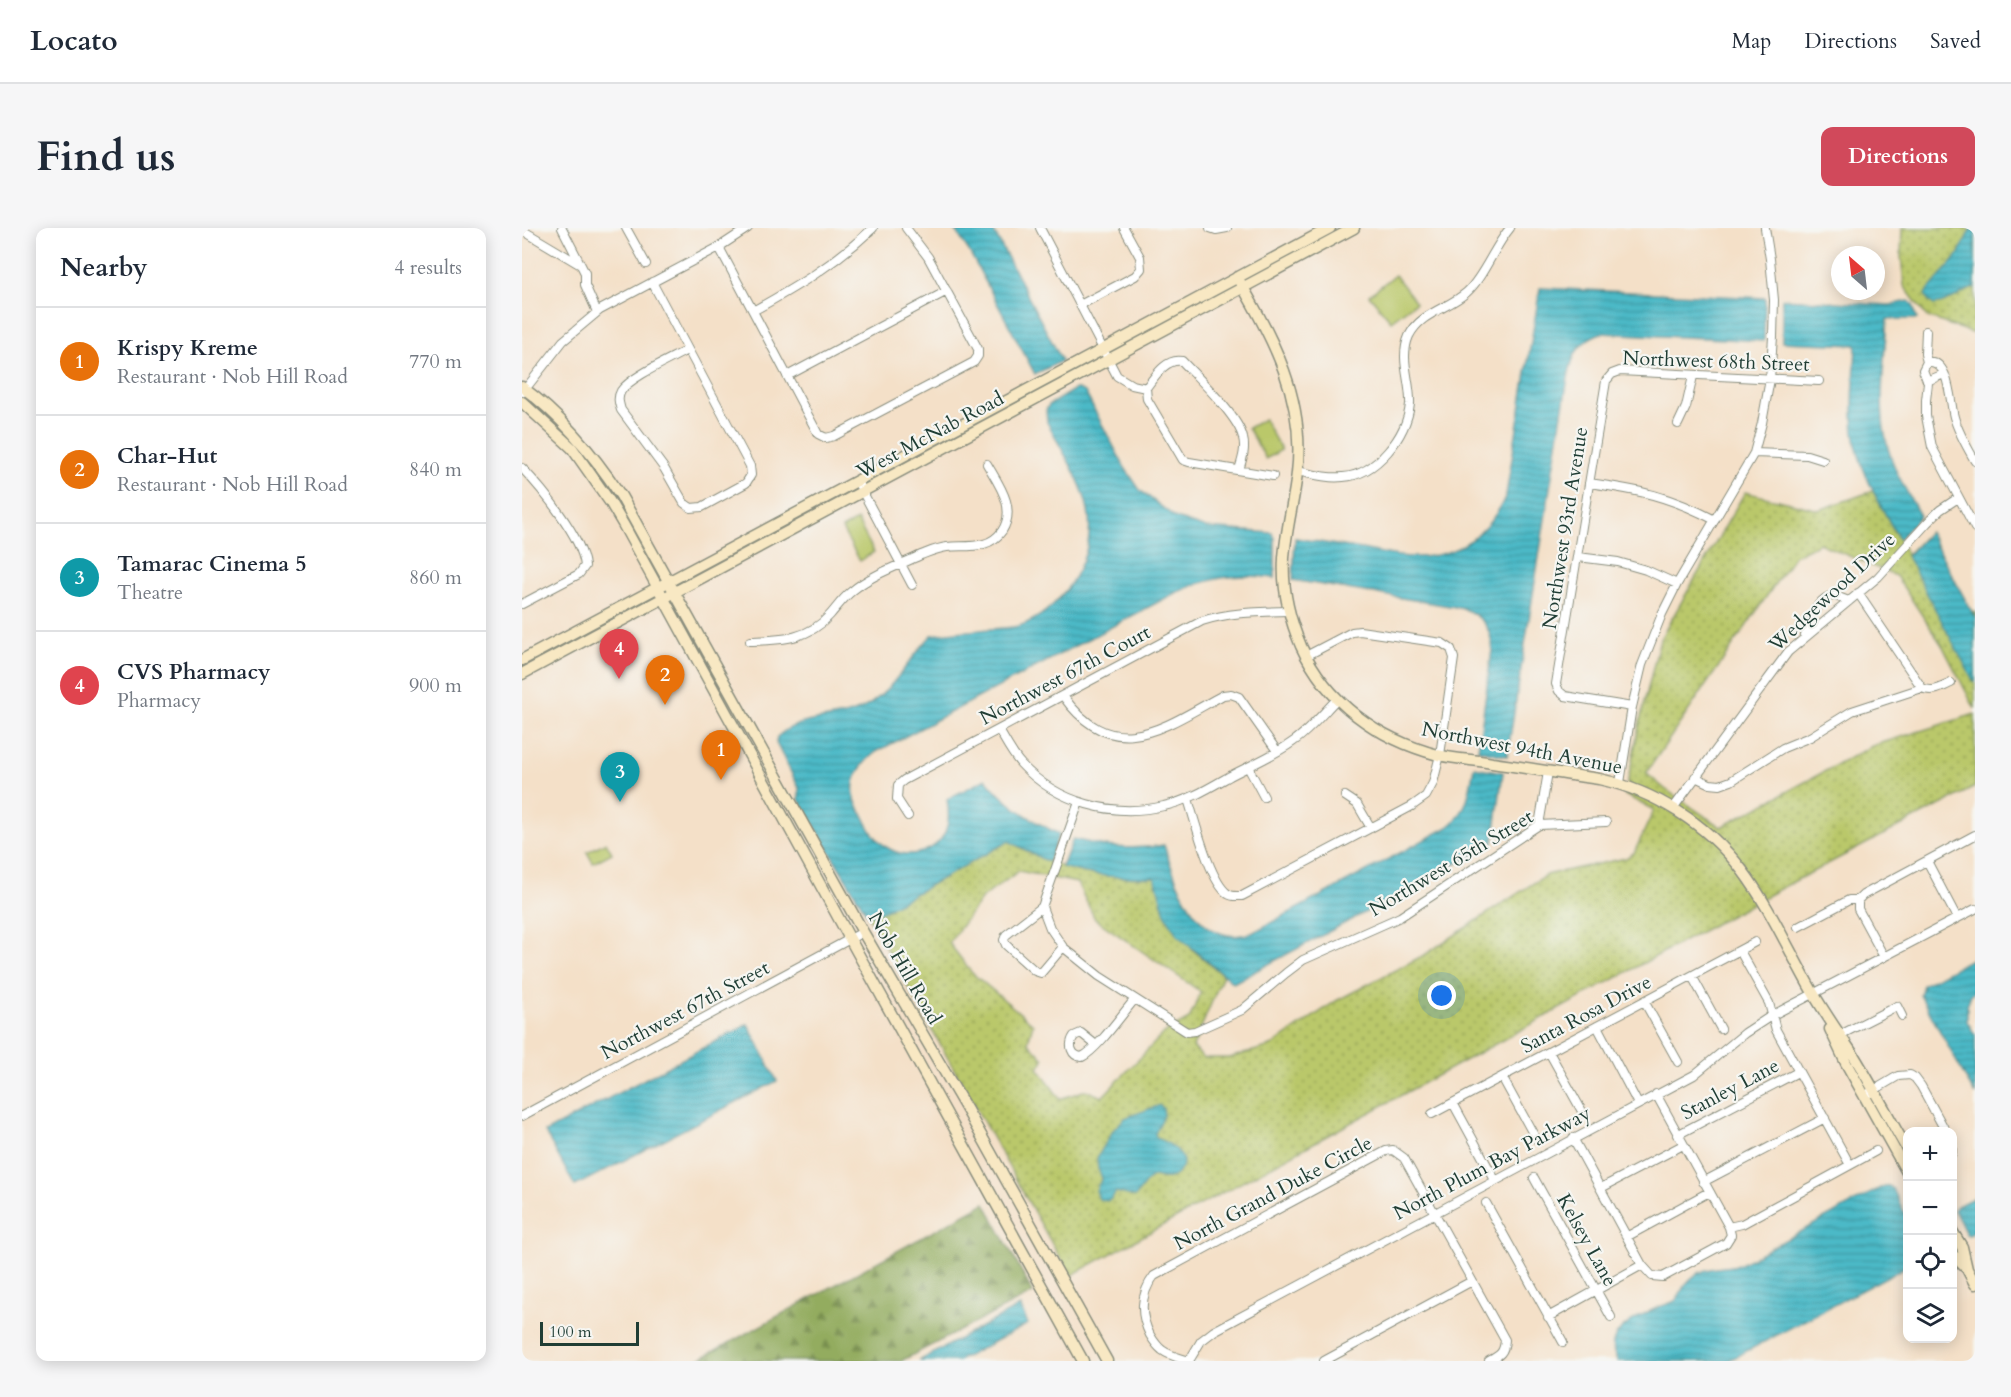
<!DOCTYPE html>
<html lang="en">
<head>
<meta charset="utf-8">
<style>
	body { margin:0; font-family:Cardo,serif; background:#f6f6f7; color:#1f2937 }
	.controls { position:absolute; right:18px; bottom:18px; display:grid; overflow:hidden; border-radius:12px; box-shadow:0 3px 15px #0003 }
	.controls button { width:54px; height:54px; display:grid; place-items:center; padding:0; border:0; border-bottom:2px solid #e0e1e3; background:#fff; color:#1f2937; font:30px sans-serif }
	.compass { position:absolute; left:1309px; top:18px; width:54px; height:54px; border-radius:50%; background:#fff; box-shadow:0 3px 15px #0003; rotate:332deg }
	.scale { position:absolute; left:18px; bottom:15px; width:99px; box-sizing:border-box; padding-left:6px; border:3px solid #1f3d34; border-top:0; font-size:16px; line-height:21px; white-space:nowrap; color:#1f3d34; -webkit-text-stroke:4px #f6f6f2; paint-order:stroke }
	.you { position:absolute; left:920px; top:768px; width:21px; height:21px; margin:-15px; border:4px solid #fff; border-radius:50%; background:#1a73e8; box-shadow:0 0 0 9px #1a73e833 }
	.badge { display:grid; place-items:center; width:39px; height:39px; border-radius:50%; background:#d1495b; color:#fff; font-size:20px; font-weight:700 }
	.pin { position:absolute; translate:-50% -50px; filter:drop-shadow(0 2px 3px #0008) }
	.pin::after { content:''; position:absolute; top:32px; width:21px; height:18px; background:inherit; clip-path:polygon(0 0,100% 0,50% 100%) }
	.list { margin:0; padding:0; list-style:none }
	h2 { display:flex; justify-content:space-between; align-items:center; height:78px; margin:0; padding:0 24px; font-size:26px }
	h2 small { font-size:20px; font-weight:400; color:#747a83 }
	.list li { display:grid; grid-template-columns:39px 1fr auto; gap:18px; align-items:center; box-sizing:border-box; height:108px; padding:0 24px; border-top:2px solid #e0e1e3 }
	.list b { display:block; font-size:22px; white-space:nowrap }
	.list p { margin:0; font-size:20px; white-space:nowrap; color:#747a83 }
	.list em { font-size:20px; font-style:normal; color:#747a83 }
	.icon { flex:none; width:33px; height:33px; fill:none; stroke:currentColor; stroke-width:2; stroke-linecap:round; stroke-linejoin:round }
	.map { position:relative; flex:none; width:1453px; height:1133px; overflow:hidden; border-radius:12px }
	header { display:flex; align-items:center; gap:36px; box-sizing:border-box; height:84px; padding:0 30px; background:#fff; border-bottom:2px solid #e0e1e3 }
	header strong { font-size:28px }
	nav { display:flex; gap:33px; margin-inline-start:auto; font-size:21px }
	.intro { display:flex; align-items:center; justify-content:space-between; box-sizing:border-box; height:144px; padding:0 36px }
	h1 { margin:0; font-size:42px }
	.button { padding:15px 27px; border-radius:12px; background:#d1495b; color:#fff; font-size:21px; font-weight:700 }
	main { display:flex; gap:36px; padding:0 36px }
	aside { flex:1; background:#fff; border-radius:12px; box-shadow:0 3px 15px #0003 }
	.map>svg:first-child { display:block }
	.grass { fill:url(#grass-dots); stroke:#6c824f; stroke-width:1.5; fill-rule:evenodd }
	.forest { fill:url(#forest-firs); stroke:#597449; stroke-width:1.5 }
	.pitch { fill:#bac86a; stroke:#6c824f; stroke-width:1.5 }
	.water { fill:url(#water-rules); stroke:#367b7e; stroke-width:1.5 }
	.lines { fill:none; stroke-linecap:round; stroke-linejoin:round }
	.street-casing { stroke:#8a8e7e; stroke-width:10 }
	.secondary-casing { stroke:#8a8e7e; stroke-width:13 }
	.street { stroke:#fff; stroke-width:8 }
	.secondary { stroke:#f8e8c3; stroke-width:10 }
	.labels { text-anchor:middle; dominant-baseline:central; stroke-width:4.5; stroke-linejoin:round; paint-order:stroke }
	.street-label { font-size:20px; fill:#1f3d34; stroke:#f6f6f2 }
</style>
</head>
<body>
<header>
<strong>Locato</strong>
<nav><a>Map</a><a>Directions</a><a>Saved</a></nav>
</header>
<div class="intro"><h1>Find us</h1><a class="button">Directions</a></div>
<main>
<aside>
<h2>Nearby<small>4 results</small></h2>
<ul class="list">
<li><span class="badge" style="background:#e8710a">1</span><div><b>Krispy Kreme</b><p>Restaurant · Nob Hill Road</p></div><em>770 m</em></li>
<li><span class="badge" style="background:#e8710a">2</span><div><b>Char-Hut</b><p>Restaurant · Nob Hill Road</p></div><em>840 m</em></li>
<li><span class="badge" style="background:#0f9aa8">3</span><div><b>Tamarac Cinema 5</b><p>Theatre</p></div><em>860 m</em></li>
<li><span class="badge" style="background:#e0444e">4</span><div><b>CVS Pharmacy</b><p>Pharmacy</p></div><em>900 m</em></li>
</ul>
</aside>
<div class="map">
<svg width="1453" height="1133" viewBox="0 0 1453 1133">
	<defs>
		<pattern id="grass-dots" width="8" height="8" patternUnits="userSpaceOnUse" patternTransform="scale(1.5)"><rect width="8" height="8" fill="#bac86a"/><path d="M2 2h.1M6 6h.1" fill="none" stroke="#97a458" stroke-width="1.8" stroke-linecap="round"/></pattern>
		<pattern id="forest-firs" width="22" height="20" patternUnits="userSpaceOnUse" patternTransform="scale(1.5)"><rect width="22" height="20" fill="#93ac5e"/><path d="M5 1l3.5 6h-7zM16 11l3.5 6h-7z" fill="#778d4e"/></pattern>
		<pattern id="water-rules" width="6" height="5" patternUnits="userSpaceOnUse" patternTransform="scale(1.5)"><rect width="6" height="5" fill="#4cb9c7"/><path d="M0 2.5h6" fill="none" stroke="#3f98a2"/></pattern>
	</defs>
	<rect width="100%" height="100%" fill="#f6f6f2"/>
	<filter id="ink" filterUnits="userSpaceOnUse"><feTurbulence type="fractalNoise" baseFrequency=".0167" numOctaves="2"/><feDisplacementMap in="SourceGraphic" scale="12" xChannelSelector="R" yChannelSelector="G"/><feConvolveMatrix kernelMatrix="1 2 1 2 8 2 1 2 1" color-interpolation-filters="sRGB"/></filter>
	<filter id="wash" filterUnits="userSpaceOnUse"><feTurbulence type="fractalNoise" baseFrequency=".008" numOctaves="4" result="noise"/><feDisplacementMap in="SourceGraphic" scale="24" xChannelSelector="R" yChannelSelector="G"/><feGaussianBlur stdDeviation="1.35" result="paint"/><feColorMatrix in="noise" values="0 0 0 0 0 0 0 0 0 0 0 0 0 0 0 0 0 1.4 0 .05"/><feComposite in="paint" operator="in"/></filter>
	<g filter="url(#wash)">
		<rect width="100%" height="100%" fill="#f4e0c8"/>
		<!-- grass -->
		<path class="grass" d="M1380,0H1453V106L1405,89L1382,58L1379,28Z
			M1351,263L1385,327L1407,304L1449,383L1453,385V481L1420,417L1374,348L1297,315L1272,328L1124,545L1143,561L1199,599L1350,518L1453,486V559L1248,666L548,1048L345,686L352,687L367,680L487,613C538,643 574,652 633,649L643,686L671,722L701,747L671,819L681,830H707L749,818L814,773L904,726L1024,647L1104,630L1112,625L1132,582L1103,567L1118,493L1138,411L1223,264L1297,282ZM497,643L555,655L573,691L679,764L667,791L642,805L580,869L564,862L538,871L516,840L522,831L506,814L511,796L450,745L427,715L460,670Z"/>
		<!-- forest -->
		<path class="forest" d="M463,975L511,1065L379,1133H174Z"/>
		<!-- pitch -->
		<path class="pitch" d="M873,47L894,74L869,93L847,67Z
			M742,191L759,222L744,231L726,200Z
			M335,292L352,324L338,333L320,301Z
			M84,614L90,625L71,635L65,624Z"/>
		<!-- water -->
		<path class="water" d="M432,0H470L540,133L513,146L447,23Z
			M1449,0H1453V59L1421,75L1412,77L1406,72L1403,66L1436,27Z
			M1018,60L1243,70L1242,113L1079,105C1045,116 1047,149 1041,179L985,528L956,522L970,422C970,400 960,388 940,380L771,352L773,310C797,314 821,318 845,322C861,325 879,330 895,329C936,329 968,304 984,267Z
			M1260,71L1368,77L1387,73L1391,77L1395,91H1365C1363,131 1355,177 1365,216C1371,242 1386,265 1398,288L1377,311C1359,278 1337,243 1332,205C1329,176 1333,146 1334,117L1260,114Z
			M553,161H556L563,164L603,240L618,262L654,290L684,300L750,305L753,310V350C714,345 689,349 653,365L354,524C340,535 327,552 333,571C334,576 338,582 341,587C347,600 353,612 366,620C386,633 419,624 425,598C428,590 426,580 425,571L464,551C483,576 509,592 537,606L526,634L487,613L367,680L352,687L345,686L277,572V560L254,515L255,509C279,486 315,495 343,479C371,463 387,430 410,407C429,404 449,403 469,401C478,400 488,400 497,398C519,391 536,374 549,355C590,292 555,251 525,194L524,182L527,177Z
			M1407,304L1453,390V456L1385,328Z
			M952,539L981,544L971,616L711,755L655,707L643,686L633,649C599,650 573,649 540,639L551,611C583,619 608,623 642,617C654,656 676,722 730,705L926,599C946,584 948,562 952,539Z
			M1453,729V763L1449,766L1445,778V793L1453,807V867L1398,767L1401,757Z
			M226,796L255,853L53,958L23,904Z
			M638,877L641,880L642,887L633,906L635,910C643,913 655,920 659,928C665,937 656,948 647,950C641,951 637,949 632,948L626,952L613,969L594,964L589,971L585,973L577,971L574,962L580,950L576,941L575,930L592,901L603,890Z
			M1362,958H1367L1371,961L1385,990V1038L1206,1133H1095C1093,1127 1090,1121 1091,1115C1094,1099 1123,1085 1137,1079C1142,1077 1150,1075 1154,1072C1158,1068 1160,1060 1164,1056C1180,1036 1198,1042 1219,1036Z
			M1453,969V1004L1447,1007L1444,1006L1432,982L1435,978Z
			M498,1078L506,1096L436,1133H397Z"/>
	</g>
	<g filter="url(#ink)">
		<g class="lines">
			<!-- street casing -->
			<g class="street-casing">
				<path id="street" d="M40,0L63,45V57L75,84
					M104,0L124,36
					M518,0L595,148L610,157L624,160
					M688,0L694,2L705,0
					M0,2L57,36
					M197,19L296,206L304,210L312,208L452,134L456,128V121L406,29L384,0
					M130,54L228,238L229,247L224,255L180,279L169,280L162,275L142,240L99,182C97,175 95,170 99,163C108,149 149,131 165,122
					M558,77L613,48L619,41L618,29L602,0
					M231,83C276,58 313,36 351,0
					M1404,103L1403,126L1405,134
					M1405,134L1401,142L1406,155L1404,172V188L1410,219L1453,300
					M1405,134C1428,130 1428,176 1432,189C1436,204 1445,219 1453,233
					M265,148L425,63
					M1405,153L1422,146
					M1,164L41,113L78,82L197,19L226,0
					M1156,196L1164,179L1171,148
					M1232,225L1285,227L1301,232
					M0,240C20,261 60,309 63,338L57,346L0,376
					M717,242C720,232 724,221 721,210C717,189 676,150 660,133C644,130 633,148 624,160L625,171L661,232L667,234L751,248
					M775,243C790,246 806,251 821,249C854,247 885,208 888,176C889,153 877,131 887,108C899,84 926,81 945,64C961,50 972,19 988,0
					M335,253L390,357
					M1067,255C1117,262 1147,268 1193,292
					M1056,329L1096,334L1124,342L1155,356
					M1336,365L1400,460
					M1283,407C1288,394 1295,366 1313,368C1317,369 1323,372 1327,373
					M228,413C259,412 286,412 308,387C315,379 321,370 330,363C349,347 376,338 399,327C407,324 416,320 425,319C445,317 467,322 480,303C495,280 477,257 465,236
					M541,468C592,539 642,499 701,467L709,466L717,469L755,523
					M1110,479L1043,468L1037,463L1034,456L1084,153L1090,146L1098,143L1297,153
					M477,502C484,514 490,526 499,536C535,575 591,590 642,578C666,573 687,560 708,548C729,537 753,527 772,513C788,502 801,485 815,471
					M726,539L742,569
					M1173,549L1188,556L1198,557L1209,553L1261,520L1288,509L1330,483L1400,460C1411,465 1418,460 1429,455
					M1098,555L1110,479L1120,437L1140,386L1155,356L1232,225L1240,195L1248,151L1251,109L1252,72L1248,31L1243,0
					M823,568L835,576L849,600
					M666,571C673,593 688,654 706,666C710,669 715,668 720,668L890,578L904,568L911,555L918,527L932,430L929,421L920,415L838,403L830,404L784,428
					M557,574L520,679L528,700L541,719L577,748L665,804L673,803L720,782L764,745L781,732L878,689L1017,597L1084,594
					M1152,579L1266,424L1356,349L1405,295L1418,282L1436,270
					M386,588L375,571L376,557L382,552L680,393C708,384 736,384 766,383
					M1017,597L1026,544
					M1405,633L1435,690
					M1336,672V681L1362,729
					M520,679L484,707L482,712L484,717L513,743L519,745L541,719
					M1276,699L1327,672H1336L1341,667L1453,607
					M1218,723L1247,775L1254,802L1328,937
					M1170,748L1199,801
					M1122,773L1156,834
					M1075,798L1116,876
					M1318,807L1375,778L1380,788
					M574,817L559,805L552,808C546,817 549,828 560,829C576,821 600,786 613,771
					M1027,824L1061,885
					M980,849L1014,911
					M1342,868L1376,848L1388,847L1393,850L1399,858L1424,904
					M931,875L973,952
					M910,886L1233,714
					M0,888L341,704
					M1155,907L1276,844
					M1051,910L1120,1037L1130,1048L1141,1049L1204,1015L1209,1007L1207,999L1134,866
					M1430,917V925
					M1012,950L1089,1089
					M1181,954L1303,890
					M1079,960L1161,917
					M964,975L1041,1114
					M1207,999L1220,996L1354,923
					M1106,1008L1187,964
					M1026,1089L1120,1037
					M667,1133L679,1113L692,1103L1172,847L1223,805L1249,788L1453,681
					M667,1133C658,1130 648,1128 640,1122C635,1118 631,1112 628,1107C618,1087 618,1066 632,1048L864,923L871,922L882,930L983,1112C982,1125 978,1127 967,1133
					M802,1133L950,1053"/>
			</g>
			<!-- secondary casing -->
			<g class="secondary-casing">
				<path id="secondary" d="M715,49C751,110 784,172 775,245C772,273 764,301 762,330C760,361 767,390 779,418C805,475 856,511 916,527C933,531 952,532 970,535C1006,540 1041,546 1077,551C1133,563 1185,596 1220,642C1248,679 1267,723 1290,763C1303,786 1318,807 1332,828C1351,859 1368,892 1386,923
					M0,159C40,188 72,227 99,268L341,704L445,882L585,1133
					M0,174L50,220L88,274L101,296L328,711L561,1133
					M0,432L808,0
					M0,446L832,0
					M1308,801L1324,835L1386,946
					M1430,1003L1440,1019L1445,1041
					M1430,1026L1445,1041L1453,1056"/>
			</g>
			<!-- street -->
			<use href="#street" class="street"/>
			<!-- secondary -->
			<use href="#secondary" class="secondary"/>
		</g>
	</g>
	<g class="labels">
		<!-- street labels -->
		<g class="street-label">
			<text transform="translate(1194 133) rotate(2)">Northwest 68th Street</text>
			<text transform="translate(408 207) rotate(-28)">West McNab Road</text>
			<text transform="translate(1043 300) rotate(-81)">Northwest 93rd Avenue</text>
			<text transform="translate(1310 364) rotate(-43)">Wedgewood Drive</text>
			<text transform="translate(543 447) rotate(-28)">Northwest 67th Court</text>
			<text transform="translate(1000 520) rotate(11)">Northwest 94th Avenue</text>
			<text transform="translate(929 635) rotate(-31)">Northwest 65th Street</text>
			<text transform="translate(383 740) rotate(60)">Nob Hill Road</text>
			<text transform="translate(163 782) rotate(-28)">Northwest 67th Street</text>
			<text transform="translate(1064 786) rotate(-28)">Santa Rosa Drive</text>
			<text transform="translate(1208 861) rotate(-28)">Stanley Lane</text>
			<text transform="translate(970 935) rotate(-28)">North Plum Bay Parkway</text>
			<text transform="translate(751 965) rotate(-28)">North Grand Duke Circle</text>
			<text transform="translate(1065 1012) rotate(61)">Kelsey Lane</text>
		</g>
	</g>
</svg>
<div class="controls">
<button>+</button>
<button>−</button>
<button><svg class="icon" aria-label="locate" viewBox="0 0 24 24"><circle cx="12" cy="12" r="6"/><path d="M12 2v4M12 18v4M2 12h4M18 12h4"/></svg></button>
<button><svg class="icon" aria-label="layers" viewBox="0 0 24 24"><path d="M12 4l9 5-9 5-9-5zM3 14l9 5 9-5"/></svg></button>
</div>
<svg class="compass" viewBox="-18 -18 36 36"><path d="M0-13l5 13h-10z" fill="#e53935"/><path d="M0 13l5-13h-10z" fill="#747a83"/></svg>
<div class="scale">100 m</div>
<div class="you"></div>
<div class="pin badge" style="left:199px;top:552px;background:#e8710a">1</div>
<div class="pin badge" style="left:143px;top:477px;background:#e8710a">2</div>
<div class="pin badge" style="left:98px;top:574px;background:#0f9aa8">3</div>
<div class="pin badge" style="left:97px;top:451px;background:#e0444e">4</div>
</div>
</main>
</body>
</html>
